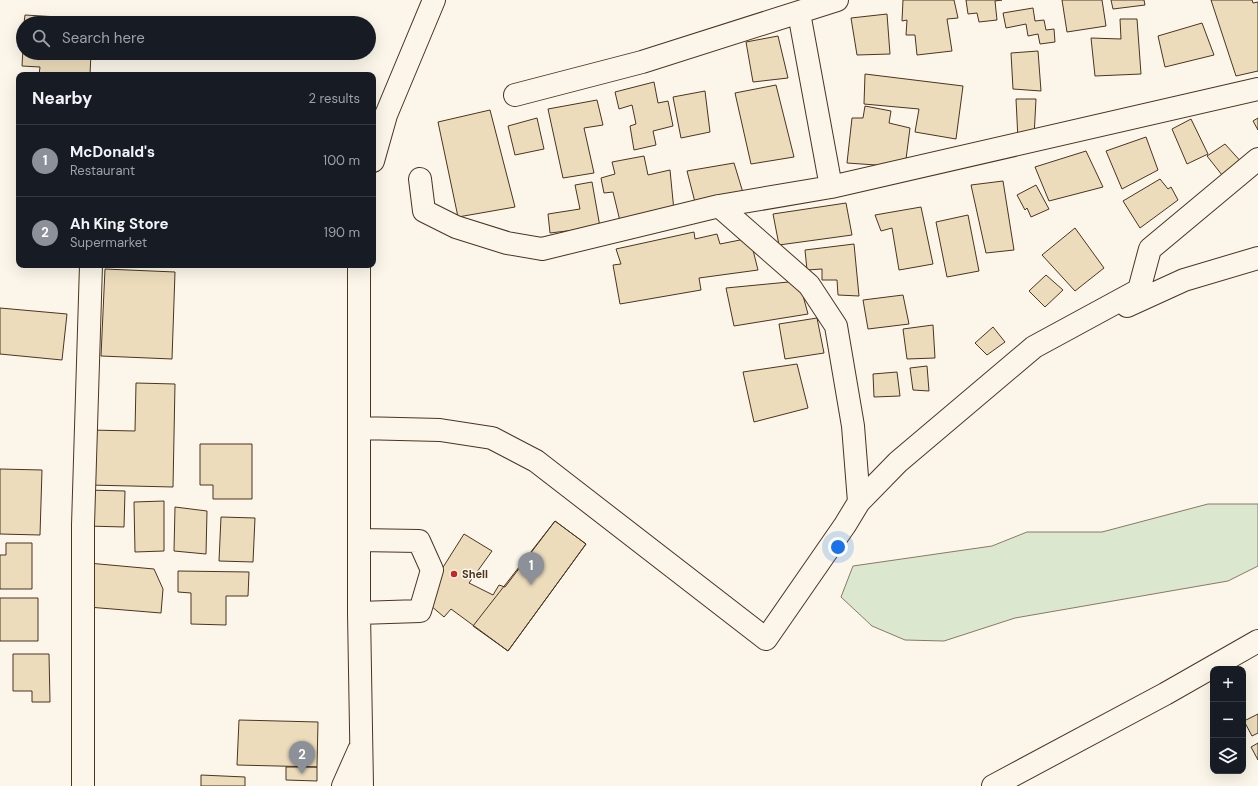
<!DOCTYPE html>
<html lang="en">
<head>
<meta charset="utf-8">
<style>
	body { margin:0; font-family:"DM Sans",sans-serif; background:#20242c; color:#f1f3f6 }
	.controls { position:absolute; right:12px; bottom:12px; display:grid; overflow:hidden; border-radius:8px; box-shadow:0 4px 16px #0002 }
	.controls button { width:36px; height:36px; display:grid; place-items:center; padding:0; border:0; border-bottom:1px solid #363941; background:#171b24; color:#f1f3f6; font:20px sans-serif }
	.you { position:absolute; left:838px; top:547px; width:14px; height:14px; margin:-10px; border:3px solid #fff; border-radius:50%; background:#1a73e8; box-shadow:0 0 0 6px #1a73e833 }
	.badge { display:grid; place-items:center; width:26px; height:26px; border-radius:50%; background:#8c9099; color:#fff; font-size:13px; font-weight:700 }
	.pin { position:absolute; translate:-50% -33px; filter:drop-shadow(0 1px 2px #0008) }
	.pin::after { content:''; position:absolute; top:21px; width:14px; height:12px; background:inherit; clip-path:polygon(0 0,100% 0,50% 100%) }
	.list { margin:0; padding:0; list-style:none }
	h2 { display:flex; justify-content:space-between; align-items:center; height:52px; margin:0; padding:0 16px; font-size:17px }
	h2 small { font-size:13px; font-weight:400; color:#9ea1a6 }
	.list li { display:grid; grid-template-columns:26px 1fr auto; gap:12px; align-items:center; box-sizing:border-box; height:72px; padding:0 16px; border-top:1px solid #363941 }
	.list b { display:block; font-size:15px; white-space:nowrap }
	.list p { margin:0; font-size:13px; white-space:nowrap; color:#9ea1a6 }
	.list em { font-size:13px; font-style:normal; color:#9ea1a6 }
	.icon { flex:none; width:22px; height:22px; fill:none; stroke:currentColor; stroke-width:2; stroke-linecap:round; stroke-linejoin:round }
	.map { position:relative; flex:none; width:1258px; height:786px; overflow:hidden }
	.search { position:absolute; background:#171b24; box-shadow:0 4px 16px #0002; left:16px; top:16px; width:360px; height:44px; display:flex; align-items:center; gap:10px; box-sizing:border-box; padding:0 14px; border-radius:22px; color:#9ea1a6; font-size:15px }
	.panel { position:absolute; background:#171b24; box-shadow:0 4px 16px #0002; left:16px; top:72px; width:360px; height:196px; border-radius:8px }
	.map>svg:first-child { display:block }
	.green { fill:#dce7d0; stroke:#887966 }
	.building { fill:#ecdcbc; stroke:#4a3520 }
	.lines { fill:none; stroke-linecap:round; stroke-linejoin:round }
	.minor-casing { stroke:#4a3520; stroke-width:24 }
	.major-casing { stroke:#4a3520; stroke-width:24 }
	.minor { stroke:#fbf6e9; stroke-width:22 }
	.major { stroke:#fbf6e9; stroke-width:22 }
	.poi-dot { fill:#c62828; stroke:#fbf6e9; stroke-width:1.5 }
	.labels { text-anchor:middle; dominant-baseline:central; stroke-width:3; stroke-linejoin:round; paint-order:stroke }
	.poi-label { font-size:11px; font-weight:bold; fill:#4a3520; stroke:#fbf6e9; text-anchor:start }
</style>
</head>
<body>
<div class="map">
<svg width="1258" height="786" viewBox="0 0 1258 786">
	<rect width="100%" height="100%" fill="#fbf6e9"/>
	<!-- green -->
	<path class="green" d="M1208,504H1258V566L1228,581L1015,618L944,641L905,640L872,626L841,597L853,566L992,546L1027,532H1102Z"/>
	<!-- building -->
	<path class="building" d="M903,0H954L958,18L947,19L952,51L917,55L915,35H906L907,20L902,21Z
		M966,0H1002L995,1L997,20L979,22L977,13L968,14Z
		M1062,0H1102L1106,26L1067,32Z
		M1111,0H1144L1145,5L1113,9Z
		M1211,0H1252L1253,3L1258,2V71L1236,76Z
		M1033,8L1035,21L1044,20L1046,30L1054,29L1055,42L1040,44L1038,34L1028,36L1026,24L1006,28L1003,13Z
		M887,14L890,54L857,55L851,18Z
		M25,15L92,19V23H24Z
		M1120,19H1137L1141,74L1095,76L1091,38L1121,39Z
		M1202,23L1214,55L1165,67L1158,36Z
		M778,36L788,78L753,82L746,42Z
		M23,48V53H91L90,75H39L40,67L22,66Z
		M1038,51L1041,91L1013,89L1011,53Z
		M865,74L963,86L956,139L915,132L919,109L864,104Z
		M654,82L658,103L668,101L673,126L653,131L656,145L634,150L630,126L636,124L632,105L619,109L615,92Z
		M776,85L794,157L751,164L735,93Z
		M705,91L710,132L681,138L673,97Z
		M1016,99H1036L1034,137L1018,140Z
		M597,100L603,125L584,128L594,173L563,178L548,109Z
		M865,106L891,111L889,123L910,128L905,167L847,163L852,118H863Z
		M490,110L515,207L458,217L438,122Z
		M537,118L544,149L515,155L508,126Z
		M1258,118V130L1253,121Z
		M1191,119L1208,154L1187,164L1172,129Z
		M1146,137L1158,170L1122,189L1106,151Z
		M1225,144L1244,165L1226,180L1207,156Z
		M1086,151L1103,187L1049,201L1035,167Z
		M644,156L648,175L670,170L674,211L620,221L613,192L604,193L601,178L615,174L612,162Z
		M734,163L744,196L696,206L687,171Z
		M1160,179L1168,189L1171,187L1178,200L1140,228L1123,201Z
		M1003,181L1014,250L986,253L971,185Z
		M592,182L600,227L550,233L548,214L580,209L575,185Z
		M1036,185L1049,209L1031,217L1027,208L1025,210L1017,195Z
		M846,203L852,235L779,245L773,214Z
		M921,207L933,264L899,270L892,228L881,231L875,215Z
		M968,215L979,271L947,277L936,222Z
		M1075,228L1104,268L1075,291L1042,255Z
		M694,232L695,239L717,234L720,244L750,238L758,270L699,278L701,290L620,304L613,265L621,264L616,249Z
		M854,244L859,296L838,295L837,280H822V269L807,270L805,250Z
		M105,269L175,272L172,359L101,356Z
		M1046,275L1063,290L1045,307L1029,291Z
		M799,281L808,314L734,326L726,288Z
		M903,295L909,324L868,329L863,300Z
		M0,308L67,314L62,360L0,354Z
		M817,318L824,353L785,359L779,324Z
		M933,325L935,358L907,359L903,329Z
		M993,327L1005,342L987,355L975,343Z
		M797,364L808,408L754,422L743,372Z
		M927,366L929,391L913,390L910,368Z
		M897,372L900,396L874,397L873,374Z
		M136,383L175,384L173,487L89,485L90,430L135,431Z
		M200,444H252V499H213V485H200Z
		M0,469L42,470L40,535L0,534Z
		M87,490L125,491L124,527L87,526Z
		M164,501V551L135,552L134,502Z
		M175,507L207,511L206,554L174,551Z
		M221,517L255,518L253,562L219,561Z
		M555,521L586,544L508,651L451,609L444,617L423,599L464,534L492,551L469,583L493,595L499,585L505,587Z
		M555,521L586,544L508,651L473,626Z
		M6,543H32V589H0V555H6Z
		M88,563L154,569L163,589L161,613L88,607Z
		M178,571L249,572L248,596H226V625L191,624V593L178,592Z
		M0,598H38V641H0Z
		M13,654H49L50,702H32V691H13Z
		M1258,714V733L1252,736L1244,721Z
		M239,720L318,722L317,767L237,765Z
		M1258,743V760L1251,747Z
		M286,767H317V781L286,780Z
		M201,775L245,777V786H201Z"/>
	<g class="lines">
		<!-- minor casing -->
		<g class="minor-casing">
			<path id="minor" d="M799,13L831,187
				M515,95L642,62L837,0
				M373,161L386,115L434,0
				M420,179L424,211L456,227L507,243L542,249L719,206L831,187L1258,89
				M359,265V613L362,786
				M1127,306L1184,280L1258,258
				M359,428L440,430L492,438L536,461L766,639L845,525L859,502L853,426L836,326L809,285L719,206
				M859,502L898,462L1034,347L1139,290L1150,249L1258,159
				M359,540L419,541L432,570L420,611L359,613
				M83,786V525L91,265
				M343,786L359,750"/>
		</g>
		<!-- major casing -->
		<g class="major-casing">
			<path id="major" d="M993,786L1165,694L1258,641"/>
		</g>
		<!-- minor -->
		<use href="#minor" class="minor"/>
		<!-- major -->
		<use href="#major" class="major"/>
	</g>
	<!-- markers -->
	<circle class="poi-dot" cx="454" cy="574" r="4"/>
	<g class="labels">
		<!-- poi labels -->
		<g class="poi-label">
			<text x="462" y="574">Shell</text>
		</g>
	</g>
</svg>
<div class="controls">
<button>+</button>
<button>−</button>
<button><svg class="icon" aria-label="layers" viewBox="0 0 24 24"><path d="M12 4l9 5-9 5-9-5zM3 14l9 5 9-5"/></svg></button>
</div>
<div class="you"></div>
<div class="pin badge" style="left:531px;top:585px">1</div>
<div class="pin badge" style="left:302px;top:774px">2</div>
<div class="search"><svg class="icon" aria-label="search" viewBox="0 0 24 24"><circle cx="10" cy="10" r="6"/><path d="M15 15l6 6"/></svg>Search here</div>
<section class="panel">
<h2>Nearby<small>2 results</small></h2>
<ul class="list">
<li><span class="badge">1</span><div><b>McDonald's</b><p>Restaurant</p></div><em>100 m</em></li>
<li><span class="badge">2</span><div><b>Ah King Store</b><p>Supermarket</p></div><em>190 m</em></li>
</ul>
</section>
</div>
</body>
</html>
